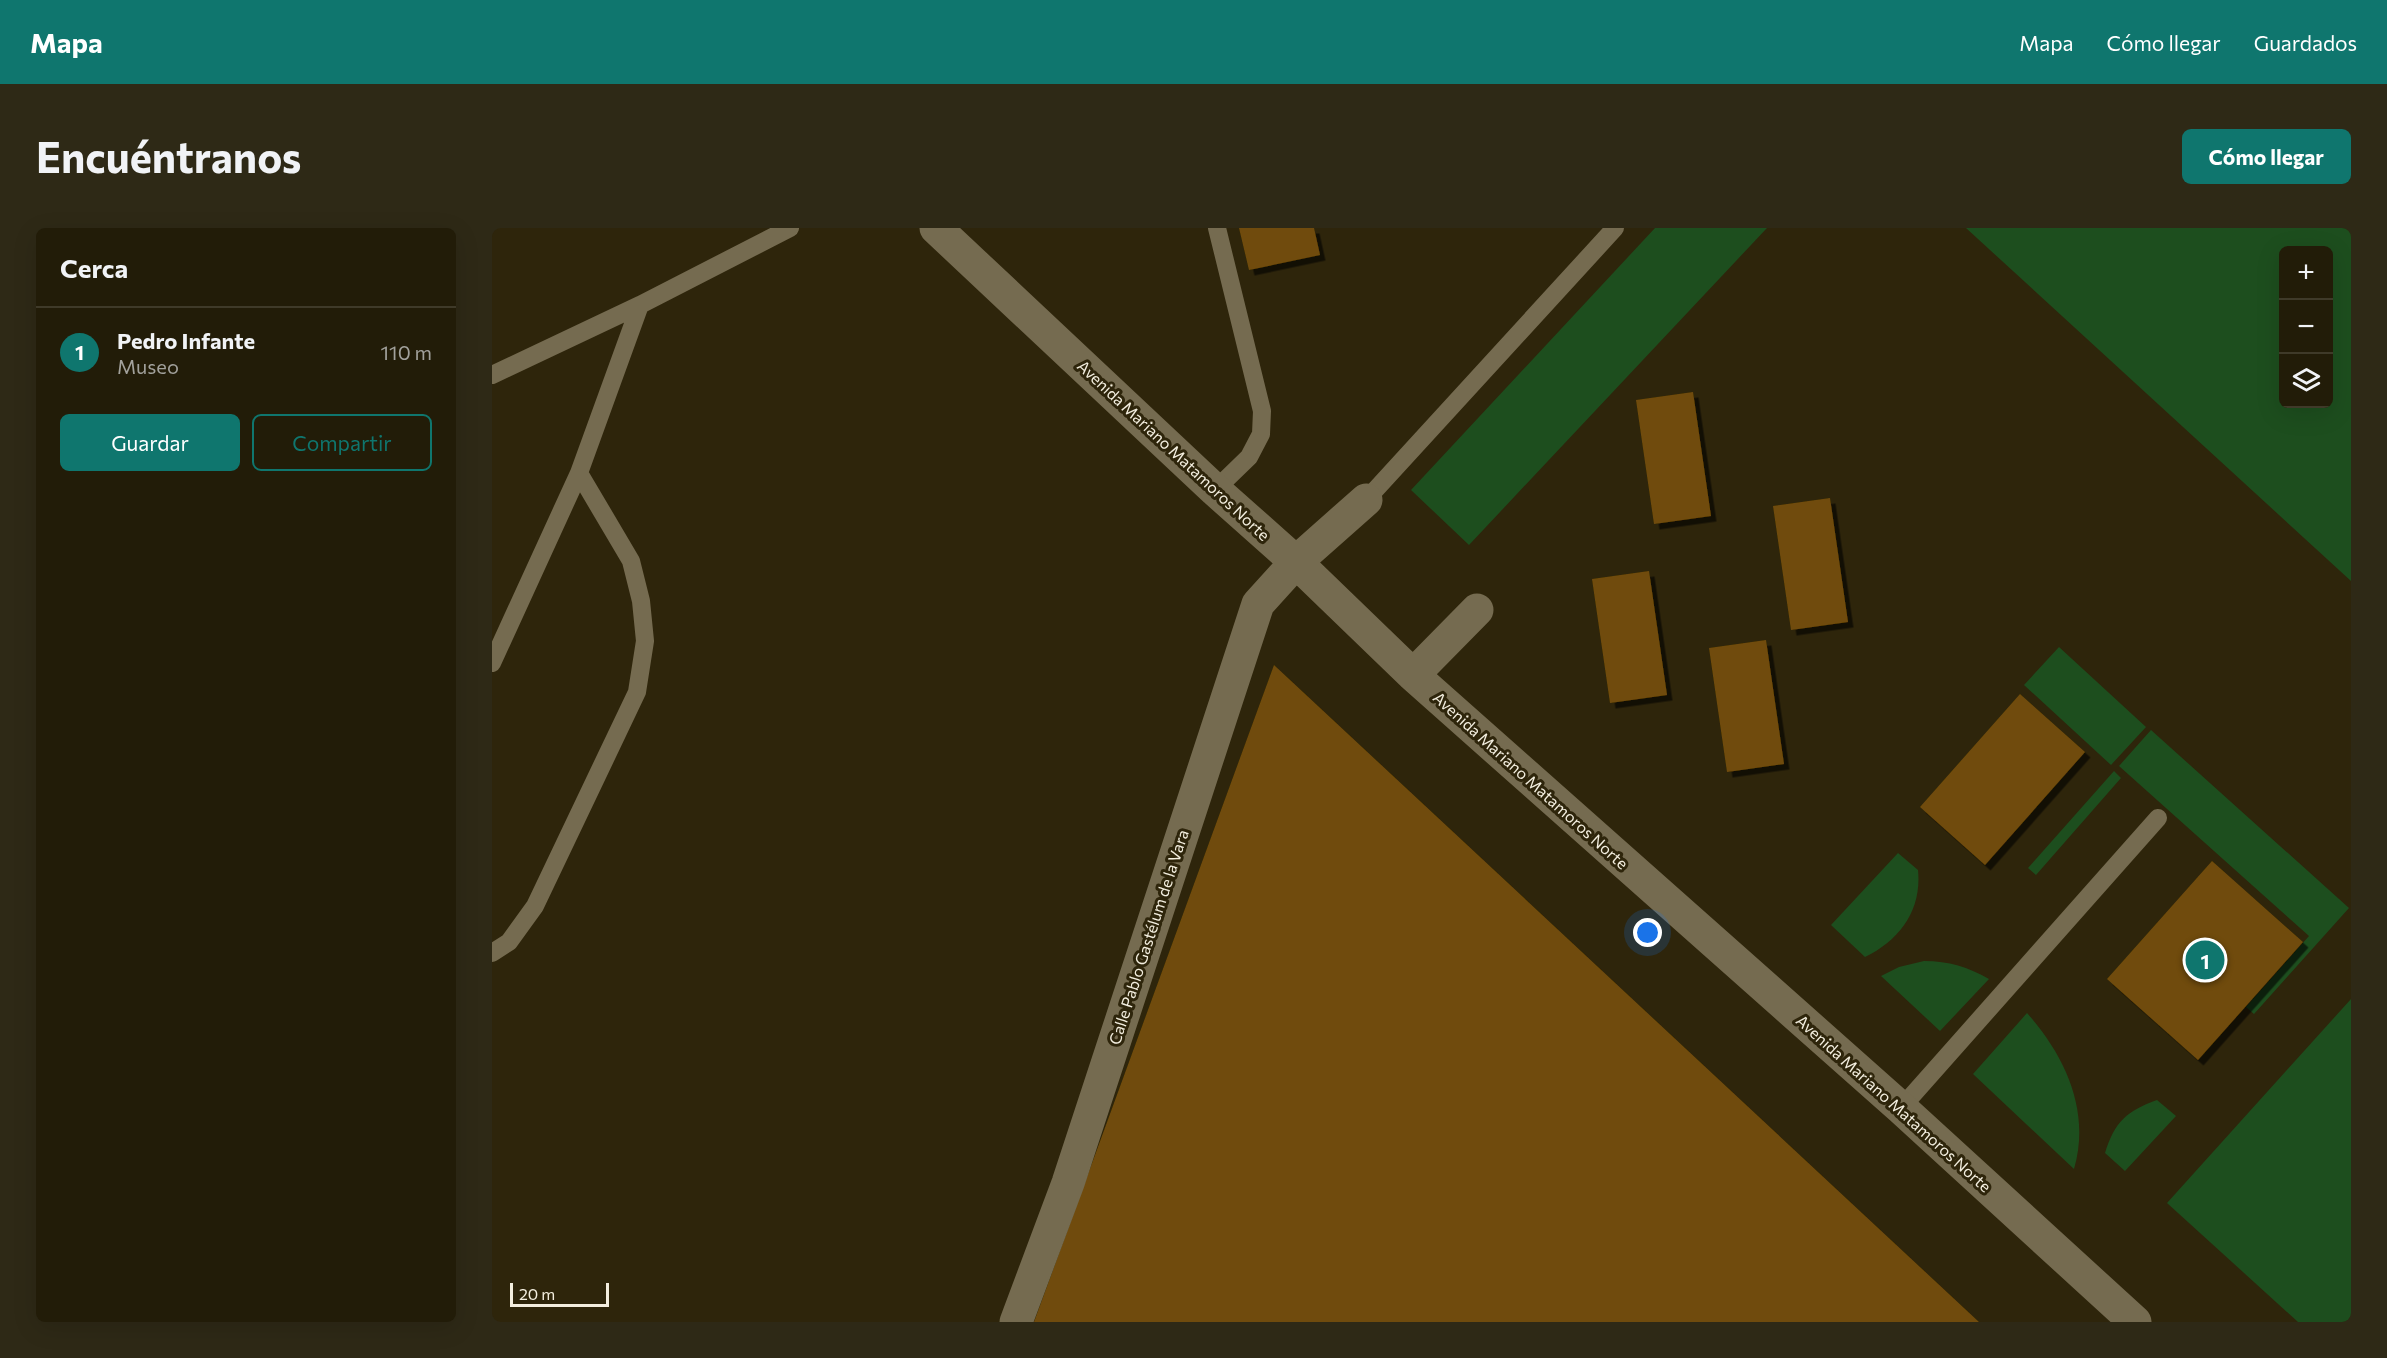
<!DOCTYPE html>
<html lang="es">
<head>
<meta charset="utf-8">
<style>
	body { margin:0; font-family:Commissioner,sans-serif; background:#2e2916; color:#f1f3f6 }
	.controls { position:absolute; right:18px; top:18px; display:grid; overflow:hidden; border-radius:9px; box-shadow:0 6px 24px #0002 }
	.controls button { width:54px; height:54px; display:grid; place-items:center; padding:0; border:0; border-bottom:2px solid #3f3a29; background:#221c08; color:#f1f3f6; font:30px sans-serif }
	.scale { position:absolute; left:18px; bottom:15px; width:99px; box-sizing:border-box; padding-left:6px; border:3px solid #f3eedf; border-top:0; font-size:16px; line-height:21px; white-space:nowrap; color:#f3eedf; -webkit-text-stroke:4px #2e250b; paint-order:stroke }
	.you { position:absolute; left:1156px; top:705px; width:21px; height:21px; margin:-15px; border:4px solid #fff; border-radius:50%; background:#1a73e8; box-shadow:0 0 0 9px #1a73e833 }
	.badge { display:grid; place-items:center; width:39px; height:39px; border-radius:50%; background:#0f766e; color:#fff; font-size:20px; font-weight:700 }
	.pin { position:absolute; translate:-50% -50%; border:3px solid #fff; box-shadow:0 2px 6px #0006 }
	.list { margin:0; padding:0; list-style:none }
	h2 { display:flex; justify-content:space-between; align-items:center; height:78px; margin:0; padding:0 24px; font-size:26px }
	h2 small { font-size:20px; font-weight:400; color:#a2a19c }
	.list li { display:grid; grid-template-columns:39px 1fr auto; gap:18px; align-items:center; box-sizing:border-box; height:90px; padding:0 24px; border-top:2px solid #3f3a29 }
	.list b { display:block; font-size:22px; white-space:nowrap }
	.list p { margin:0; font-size:20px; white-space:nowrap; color:#a2a19c }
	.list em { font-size:20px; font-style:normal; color:#a2a19c }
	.actions { display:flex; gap:12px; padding:18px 24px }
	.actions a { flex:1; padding:14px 0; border:2px solid #0f766e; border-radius:9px; text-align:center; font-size:21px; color:#0f766e }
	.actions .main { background:#0f766e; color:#fff }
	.icon { flex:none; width:33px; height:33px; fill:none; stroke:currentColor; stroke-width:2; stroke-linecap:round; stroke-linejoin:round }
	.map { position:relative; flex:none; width:1859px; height:1094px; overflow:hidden; border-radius:9px }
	header { display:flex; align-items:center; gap:36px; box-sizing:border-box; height:84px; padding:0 30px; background:#0f766e; color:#fff }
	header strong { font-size:28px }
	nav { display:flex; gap:33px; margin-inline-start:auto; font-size:21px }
	.intro { display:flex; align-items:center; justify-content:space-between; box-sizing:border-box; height:144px; padding:0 36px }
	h1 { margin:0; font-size:42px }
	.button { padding:15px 27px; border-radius:9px; background:#0f766e; color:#fff; font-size:21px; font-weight:700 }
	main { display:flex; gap:36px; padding:0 36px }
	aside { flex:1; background:#221c08; border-radius:9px; box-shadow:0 6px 24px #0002 }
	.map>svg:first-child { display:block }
	.green { fill:#1d4e1e; fill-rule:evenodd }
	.building { fill:#6f4b09; filter:url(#shadow) }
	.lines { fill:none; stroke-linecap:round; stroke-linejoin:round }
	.service { stroke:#756b50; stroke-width:18 }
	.minor { stroke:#756b50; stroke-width:33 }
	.labels { text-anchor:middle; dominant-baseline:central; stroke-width:6; stroke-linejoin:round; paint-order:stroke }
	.street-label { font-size:16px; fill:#f3eedf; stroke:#2e250b }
</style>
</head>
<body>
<header>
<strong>Mapa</strong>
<nav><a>Mapa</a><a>Cómo llegar</a><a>Guardados</a></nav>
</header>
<div class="intro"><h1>Encuéntranos</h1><a class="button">Cómo llegar</a></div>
<main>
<aside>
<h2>Cerca<small></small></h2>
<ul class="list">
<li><span class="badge">1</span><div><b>Pedro Infante</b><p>Museo</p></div><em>110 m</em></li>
</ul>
<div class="actions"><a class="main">Guardar</a><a>Compartir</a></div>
</aside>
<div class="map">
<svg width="1859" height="1094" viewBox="0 0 1859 1094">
	<defs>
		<filter id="shadow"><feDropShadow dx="5.5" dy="5.5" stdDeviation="0" flood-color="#0009"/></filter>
	</defs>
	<rect width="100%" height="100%" fill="#2e250b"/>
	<!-- green -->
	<path class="green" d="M1163,0H1275L977,317L919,262Z
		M1474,0H1859V353ZM1792,22H1836V176H1792Z
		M1567,419L1654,499L1619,537L1532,457Z
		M1659,502L1857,680L1762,786L1754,779L1817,708L1627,538Z
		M1622,543L1629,550L1544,647L1536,640Z
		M1406,625L1426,642C1430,682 1408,712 1373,729L1339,697Z
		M1432,733C1457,733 1476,739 1497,751L1448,803L1389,748L1407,739Z
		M1859,771V1094H1806L1675,975Z
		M1535,785C1573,828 1599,883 1582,941L1481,846Z
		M1665,872L1684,888L1633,943L1613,925C1623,893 1635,883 1665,872Z"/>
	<!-- building -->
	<path class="building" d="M747,0H822L828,27L757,42Z
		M1201,164L1219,288L1162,296L1144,172Z
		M1338,270L1356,394L1299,402L1281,278Z
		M1157,343L1175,467L1118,475L1100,351Z
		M1274,412L1292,536L1235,544L1217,420Z
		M782,437L1487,1094H542Z
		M1528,466L1593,524L1493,637L1428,579Z
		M1720,633L1811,714L1706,832L1615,751Z"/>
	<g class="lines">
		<!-- service -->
		<path class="service" d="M0,147L148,77L298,0
			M723,262L757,229L769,206L770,183L725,0
			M874,272L1123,0
			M0,435L87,245
			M0,725L17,714L43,678L145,464L153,413L149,373L139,333L87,245L148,77
			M1409,880L1666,590"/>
		<!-- minor -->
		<path class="minor" d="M444,0L723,262L804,334L921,447L1409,880L1643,1094
			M921,447L985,382
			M524,1094L576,955L766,376L804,334L874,272"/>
	</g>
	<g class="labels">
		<!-- street labels -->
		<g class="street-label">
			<text transform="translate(682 222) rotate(43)">Avenida Mariano Matamoros Norte</text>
			<text transform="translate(1039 552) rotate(42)">Avenida Mariano Matamoros Norte</text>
			<text transform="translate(656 709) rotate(-72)">Calle Pablo Gastélum de la Vara</text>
			<text transform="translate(1402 875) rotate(42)">Avenida Mariano Matamoros Norte</text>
		</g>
	</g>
</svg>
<div class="controls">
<button>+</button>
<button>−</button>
<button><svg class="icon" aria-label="layers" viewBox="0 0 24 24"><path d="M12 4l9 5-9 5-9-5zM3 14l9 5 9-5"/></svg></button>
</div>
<div class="scale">20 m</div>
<div class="you"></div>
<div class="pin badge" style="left:1713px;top:732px">1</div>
</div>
</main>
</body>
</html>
